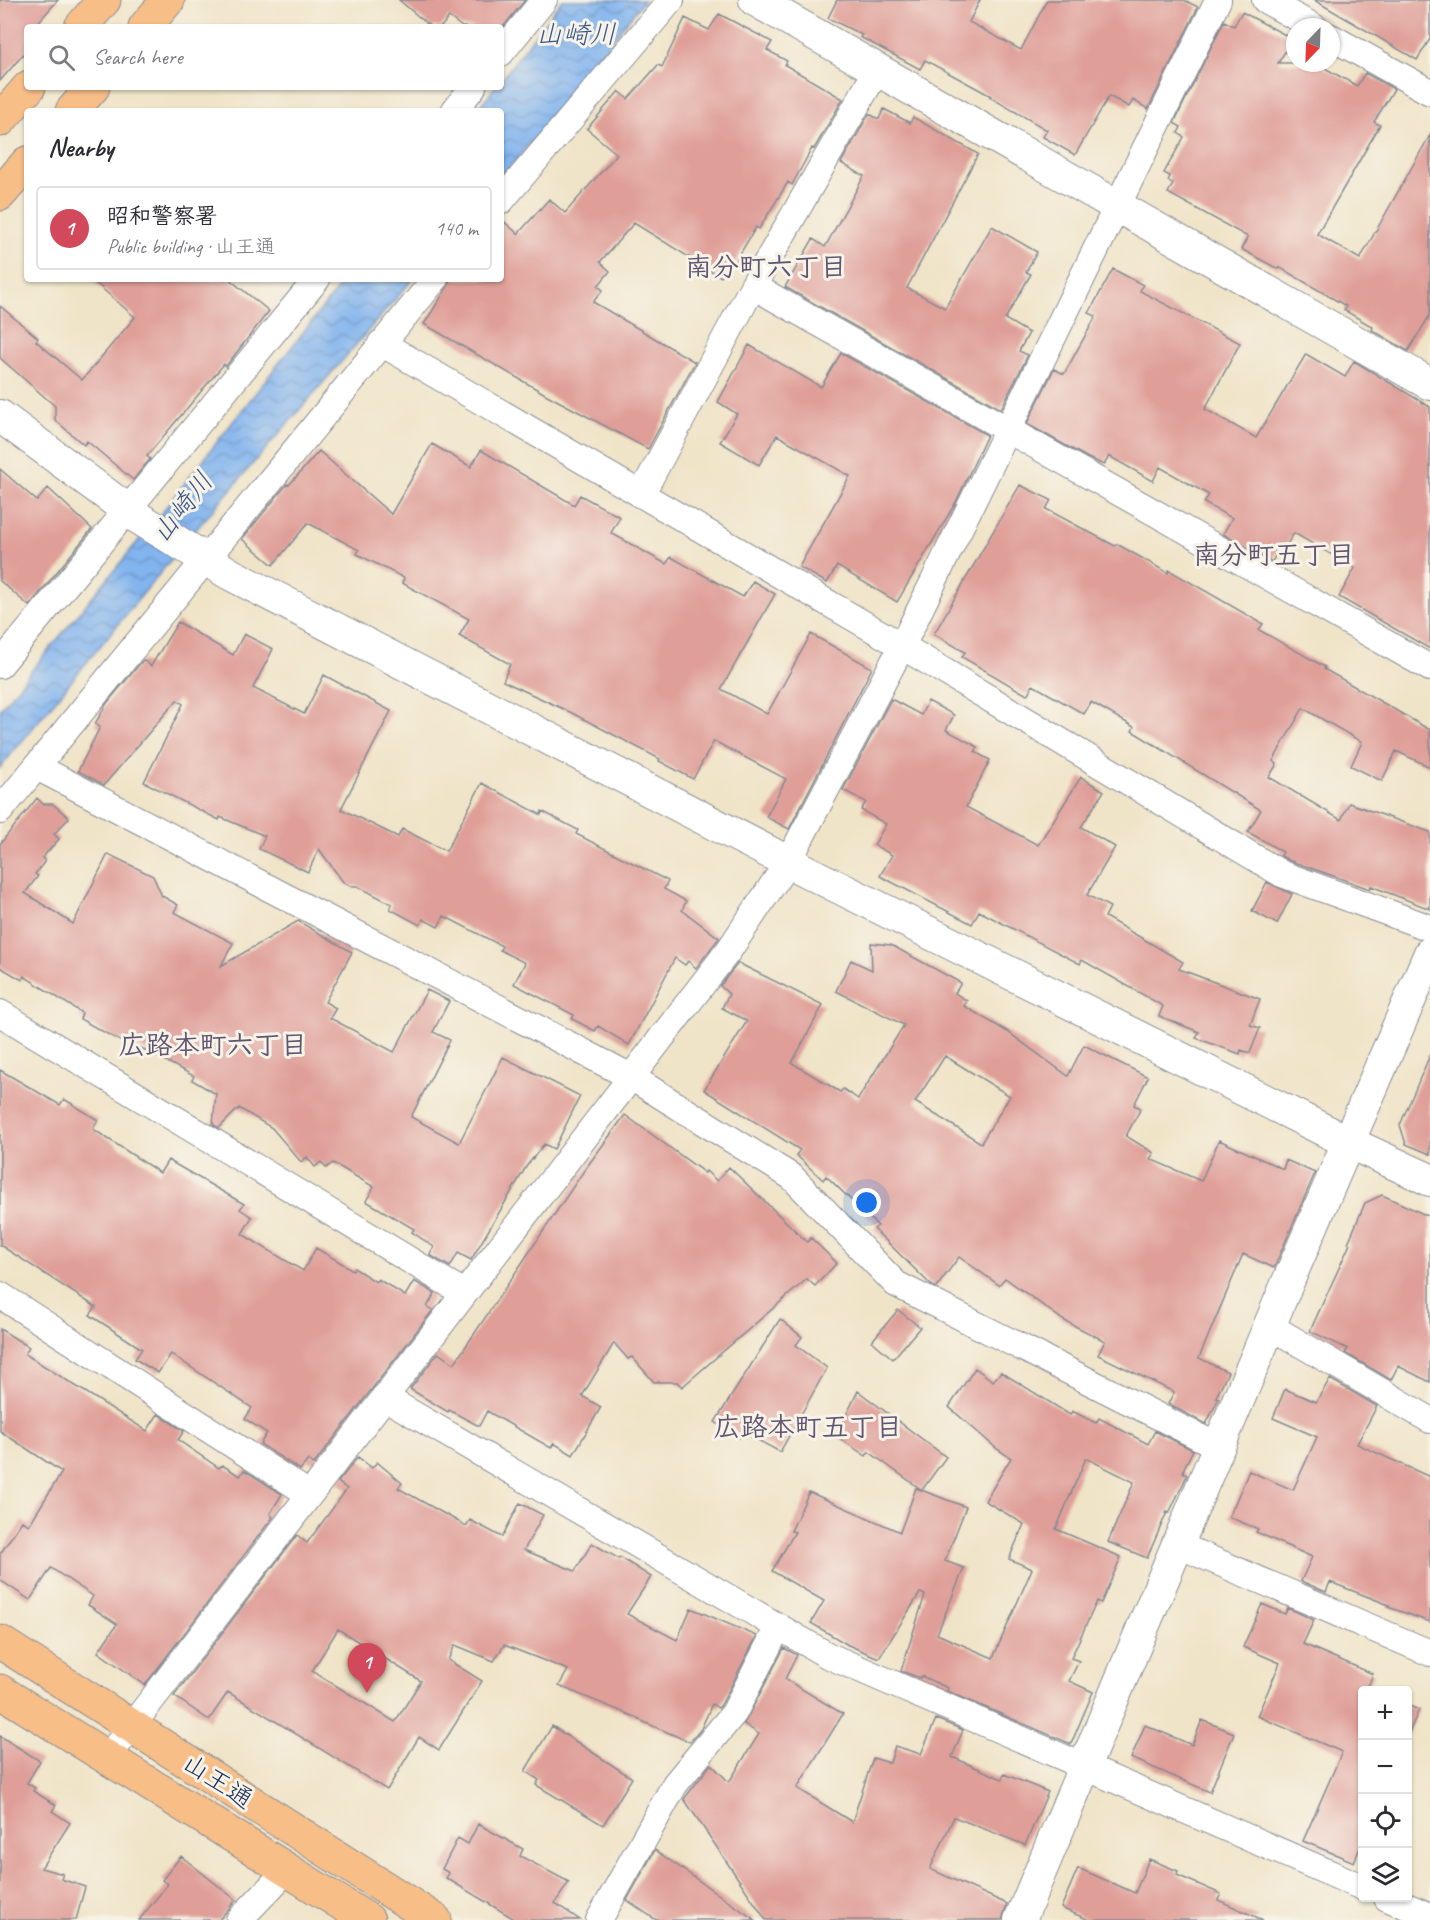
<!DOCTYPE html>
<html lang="en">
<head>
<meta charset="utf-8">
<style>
	body { margin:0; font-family:Caveat,"Klee One",sans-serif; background:#f2f2f3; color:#2b2b33 }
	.controls { position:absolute; right:18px; bottom:18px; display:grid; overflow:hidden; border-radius:6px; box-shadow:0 2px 4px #0004 }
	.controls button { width:54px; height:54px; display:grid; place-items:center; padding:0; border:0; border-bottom:2px solid #e1e1e2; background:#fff; color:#2b2b33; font:30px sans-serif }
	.compass { position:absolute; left:1286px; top:18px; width:54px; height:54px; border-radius:50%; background:#fff; box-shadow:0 2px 4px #0004; rotate:203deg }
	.you { position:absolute; left:867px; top:1203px; width:21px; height:21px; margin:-15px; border:4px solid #fff; border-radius:50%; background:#1a73e8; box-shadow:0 0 0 9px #1a73e833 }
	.badge { display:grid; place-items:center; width:39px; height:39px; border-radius:50%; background:#d1495b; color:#fff; font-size:20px; font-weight:700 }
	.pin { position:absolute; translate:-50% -50px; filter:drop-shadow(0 2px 3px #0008) }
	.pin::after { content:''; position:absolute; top:32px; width:21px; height:18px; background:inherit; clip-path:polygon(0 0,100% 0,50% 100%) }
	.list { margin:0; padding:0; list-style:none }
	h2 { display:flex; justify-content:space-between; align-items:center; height:78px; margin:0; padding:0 24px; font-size:26px }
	h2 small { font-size:20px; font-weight:400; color:#7c7c81 }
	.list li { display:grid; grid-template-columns:39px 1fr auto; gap:18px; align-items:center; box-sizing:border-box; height:84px; margin:0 12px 12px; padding:0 12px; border:2px solid #e1e1e2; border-radius:6px }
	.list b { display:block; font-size:22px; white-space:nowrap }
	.list p { margin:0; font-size:20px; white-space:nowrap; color:#7c7c81 }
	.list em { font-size:20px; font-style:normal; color:#7c7c81 }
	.icon { flex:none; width:33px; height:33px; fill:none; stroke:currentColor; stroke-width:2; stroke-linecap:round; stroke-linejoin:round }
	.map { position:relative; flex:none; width:1430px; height:1920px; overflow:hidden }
	.search { position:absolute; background:#fff; box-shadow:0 2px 4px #0004; left:24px; top:24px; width:480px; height:66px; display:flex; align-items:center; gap:15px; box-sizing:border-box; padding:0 21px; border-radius:6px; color:#7c7c81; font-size:22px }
	.panel { position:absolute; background:#fff; box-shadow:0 2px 4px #0004; left:24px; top:108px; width:480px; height:174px; border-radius:6px }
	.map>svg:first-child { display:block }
	.water { fill:url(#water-waves); stroke:#4e72a6; stroke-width:1.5 }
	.building { fill:#df9f98; fill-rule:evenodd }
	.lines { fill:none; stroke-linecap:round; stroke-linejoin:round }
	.minor-casing { stroke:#868a93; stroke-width:28 }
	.tertiary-casing { stroke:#868a93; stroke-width:34 }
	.primary-casing { stroke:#868a93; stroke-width:35 }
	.minor { stroke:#fff; stroke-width:26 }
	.tertiary { stroke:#fff; stroke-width:32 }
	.primary { stroke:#f7be88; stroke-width:33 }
	.labels { text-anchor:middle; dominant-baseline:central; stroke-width:6; stroke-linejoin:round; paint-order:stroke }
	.street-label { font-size:26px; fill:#1b2f5e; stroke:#f7f3e8 }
	.water-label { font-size:27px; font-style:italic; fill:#3a5789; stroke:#f7f3e8 }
	.neighbourhood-label { font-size:27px; font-weight:bold; fill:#605672; stroke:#f7f3e8 }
</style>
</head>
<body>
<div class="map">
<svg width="1430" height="1920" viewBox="0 0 1430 1920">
	<defs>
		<pattern id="water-waves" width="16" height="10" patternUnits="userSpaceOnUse" patternTransform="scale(1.5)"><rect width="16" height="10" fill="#82b4ee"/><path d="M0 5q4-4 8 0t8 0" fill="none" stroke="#6a93c4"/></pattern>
	</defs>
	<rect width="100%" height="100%" fill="#f7f3e8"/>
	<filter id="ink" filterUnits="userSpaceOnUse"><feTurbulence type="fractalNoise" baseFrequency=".0167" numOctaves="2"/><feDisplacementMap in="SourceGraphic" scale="12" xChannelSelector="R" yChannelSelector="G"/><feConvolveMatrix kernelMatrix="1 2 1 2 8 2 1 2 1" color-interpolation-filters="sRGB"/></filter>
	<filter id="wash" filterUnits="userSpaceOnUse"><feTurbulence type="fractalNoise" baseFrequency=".008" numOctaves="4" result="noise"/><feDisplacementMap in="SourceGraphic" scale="24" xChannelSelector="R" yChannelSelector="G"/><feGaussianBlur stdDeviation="1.35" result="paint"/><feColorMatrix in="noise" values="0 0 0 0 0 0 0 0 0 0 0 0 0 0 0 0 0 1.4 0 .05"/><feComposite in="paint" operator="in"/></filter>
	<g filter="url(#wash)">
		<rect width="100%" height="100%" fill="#f0e4c8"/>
		<!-- water -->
		<path class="water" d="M562,0H644L538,134L501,177V111H476L495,87H501V80Z
			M345,279H413L193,533L0,768V709L163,511Z"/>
		<g id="blocks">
			<!-- building -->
			<path class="building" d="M0,0H58L34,27H27V50L0,81Z
				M399,0H525L503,27H462L449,17L441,27H431Z
				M837,0H980L969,22L1021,50L1047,0H1184L1198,7L1148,109L1133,100L1129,107L1109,96L1075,155L1043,137L1047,130L990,97L991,96L925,60L920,69L860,37L862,35L828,18Z
				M1314,0H1430V39L1417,60Z
				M1242,12L1293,39L1278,63H1316L1357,86L1365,73L1394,89L1374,122L1380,125L1317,234L1360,259L1430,135V315L1408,351L1372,330L1373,327L1344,310L1346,306L1279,267L1278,269L1241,249L1248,237L1168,193L1173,184L1168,181L1170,176L1164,173L1184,137L1178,133L1181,127L1174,123L1224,21L1234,26Z
				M719,14L772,42L767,50L787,61L785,65L843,99L814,149L812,148L792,185L788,182L759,229L756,227L734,264L730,262L721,277L634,223L600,262L610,271L598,286L603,290L593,302L695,362L648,449L547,395L424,324L447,288L450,279H501V219L518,234L549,199L565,213L617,154L587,129L619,91L628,99L658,65L662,67L685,18L709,30Z
				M884,109L910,123L913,117L978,154L907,288L945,308L992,226L1037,252L1026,272L1031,274L1005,319L1029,333L1019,351L1028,355L1001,409L785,287L813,239L825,247L864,176L841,163L869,114L879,119Z
				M1113,269L1143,285L1140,291L1240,343L1205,409L1256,438L1306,354L1345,377L1354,361L1430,407V649L1339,597L1355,568L1294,533L1282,552L1278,550L1272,562L1223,534L1232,518L1204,503L1209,495L1160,467L1153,481L1109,456L1104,465L1088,458L1027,424L1054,369L1064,374L1096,316L1089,313Z
				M91,279H229L269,311L226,366L224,364L147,456L150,459L133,480L87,441L84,445L55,420V406L0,358V306L38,338L36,341L82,380L135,317Z
				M749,345L821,387L841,353L987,435L956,502L897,602L837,566L827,583L799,567L850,476L777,435L759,465L720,442L737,414L718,402Z
				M432,444L471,467L481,450L574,505L580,495L620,517L611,533L666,564L671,557L743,597L753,581L775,594L721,689L767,714L811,634L872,668L789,829L766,817L786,779L714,741L693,779L659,761L660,759L572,713L503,681L510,664L459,636L469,619L402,583L404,578L357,554L359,550L308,523L273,565L242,539L287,484L289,485L319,451L391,514Z
				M0,469L37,501L48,488L92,529L29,606L0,581Z
				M1020,485L1051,500L1046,509L1115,546L1117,544L1168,573L1169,570L1263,624L1259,630L1325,667L1324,669L1430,730V767L1396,751L1382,781L1351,766L1362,742L1303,708L1273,761L1277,764L1269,777L1341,820L1349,803L1430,832V909L1371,886L1370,889L1288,860L1281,856L1283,852L1248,832L1261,810L1132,731L1134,727L1091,702L1084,714L1033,685L1027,695L962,657L965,652L934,634Z
				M178,622L233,655L244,634L273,649L253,688L304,714L324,675L391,711L341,809L398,837L402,829L446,851L482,783L541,815L542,811L578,830L576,834L668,881L664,889L686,901L682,910L719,938L696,968L688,961L685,965L675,958L629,1045L598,1026L595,1031L572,1019L574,1015L514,984L525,963L500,950L502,946L444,916L438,927L423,919L420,925L390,909L392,904L357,886H350L343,882L319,849L308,872L259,849L265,836L220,817L219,820L144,782L183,704L177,700L104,785L78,771L100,727L95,724L107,703L143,660L151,666Z
				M891,699L921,715L928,701L954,715L946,730L978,747L975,752L990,760L966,807L1038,845L1081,777L1104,791L1081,827L1115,847L1087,895L1110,907L1105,917L1183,962L1179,969L1260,999L1250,1025L1260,1028L1250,1053L1241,1050L1240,1054L1196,1038L1199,1032L1159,1016L1163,1006L1082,960L1080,964L979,911L972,924L880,876L892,855L874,845L886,824L861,810L866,802L843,790Z
				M37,798L43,804H53L69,818L54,834L59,839L42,858L45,861L35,874L38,876L25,893L73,924L108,854L153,876L162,896L178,905L174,912L233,943L221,966L298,921L352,952L325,1002L336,1008L330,1018L394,1052L427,990L449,1001L433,1032L450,1040L411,1117L459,1143L503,1057L580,1096L554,1149L544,1144L526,1167L471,1260L458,1253L450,1267L430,1255L434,1247L412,1232L414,1229L366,1201L374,1187L333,1163L326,1168L321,1162L315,1167L307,1157L301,1162L272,1128L239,1108L219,1128L213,1124L216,1094L192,1080L194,1076L122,1038L120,1041L80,1019L82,1013L24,976L22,980L0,967V844Z
				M1267,882L1292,894L1277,924L1252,911Z
				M871,943L891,945L961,983L955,993L967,1001L964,1006L1008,1032L1068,1076L1084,1045L1148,1077L1134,1105L1141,1108L1126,1136L1154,1153L1150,1159L1201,1181L1219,1140L1283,1169L1286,1160L1315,1173L1274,1268L1243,1254L1199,1358L1228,1372L1216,1397L1219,1398L1206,1424L1168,1404L1174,1392L1098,1355L1105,1341L1063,1320L1005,1278L999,1285L959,1257L936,1288L931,1285L874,1229L878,1226L826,1176L823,1180L796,1155L800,1150L704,1090L747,1021L722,1008L729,994L720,986L738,963L823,1005L792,1063L840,1092L843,1089L858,1099L904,1025L836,991L851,960L872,970ZM945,1056L1010,1096L981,1143L915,1102Z
				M1430,1055V1154L1406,1144L1400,1125Z
				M0,1070L60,1105L64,1099L98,1120L93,1129L160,1173L168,1160L244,1204L240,1209L252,1217L242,1234L303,1271L316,1248L353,1270L354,1268L376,1282L378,1279L405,1296L414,1281L435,1293L427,1307L433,1310L314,1464L308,1460L300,1470L260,1444L267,1433L245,1419L252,1408L171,1354L158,1373L135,1359L142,1349L90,1315L96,1307L0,1245Z
				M625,1115L705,1173L706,1171L717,1181L729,1167L807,1242L811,1238L837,1263L815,1286L807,1279L682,1387L677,1382H654L632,1357L628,1359L614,1343L582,1396L601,1407L573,1455L554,1443L551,1448L487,1411L479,1426L449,1410L448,1412L410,1389L438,1353L454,1364L583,1172Z
				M1382,1195L1430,1217V1382L1398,1366L1391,1380L1345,1353L1348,1349L1310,1331L1350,1244L1348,1243L1365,1203Z
				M898,1310L920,1327L893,1359L872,1341Z
				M780,1319L802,1337L796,1345L827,1368L780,1452L743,1432L739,1438L715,1422Z
				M0,1329L29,1347L25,1354L147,1431L158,1414L184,1431L178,1440L219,1468L222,1465L240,1476L244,1470L282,1494L270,1514L273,1517L145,1685L98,1652L117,1624L88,1605L93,1596L51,1568L30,1600L0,1580V1554L22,1521L29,1525L62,1472L0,1431Z
				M975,1368L993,1381L1001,1372L1070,1415L1072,1411L1096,1423L1099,1418L1148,1444L1155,1431L1193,1450L1184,1468L1183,1473L1187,1475L1183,1484L1169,1513L1167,1512L1147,1558L1108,1542L1134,1482L1086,1458L1056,1529L1121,1557L1101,1603L1097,1601L1071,1658L1079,1661L1069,1681L1093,1692L1071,1744L947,1691L948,1688L921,1676L920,1678L901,1671L925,1595L920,1593L879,1658L848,1645L811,1623L824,1601L772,1571L795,1532L791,1531L809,1492L900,1532L916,1488L966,1507L945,1561L964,1568L937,1634L993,1658L1032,1569L1009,1559L1024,1524L985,1501L1011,1458L997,1449L949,1407Z
				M1330,1379L1377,1406L1357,1444L1430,1477V1622L1388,1607L1389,1605L1330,1582L1326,1592L1301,1581L1312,1557L1256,1532L1258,1529L1229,1517L1249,1471L1293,1490L1317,1437L1273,1418L1285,1389L1316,1402Z
				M858,1391L946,1457L922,1490L869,1452L866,1456L836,1436Z
				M358,1457L372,1468L377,1462L402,1483L398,1488L466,1526L470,1520L502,1537L520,1503L543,1515L524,1550L575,1571L592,1543L619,1559L620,1557L651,1577L627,1614L677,1640L691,1608L757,1636L721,1705L718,1708L712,1704L701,1729L690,1742L639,1720L640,1719L559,1686L568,1670L504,1645L494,1661L455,1645L448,1660L482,1681L439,1750L419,1737L387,1790L228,1692L209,1720L174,1696L297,1535L307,1543L347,1489L338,1482ZM338,1629L421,1681L395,1722L312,1671Z
				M1262,1604L1285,1614L1288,1608L1314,1620L1303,1644L1373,1674L1368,1687L1376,1690H1362V1843L1354,1862L1303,1841L1342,1752L1257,1716L1280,1663L1243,1647Z
				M784,1648L797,1655L785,1679L843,1714L797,1788L852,1822L873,1758L890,1763L895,1746L921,1754L936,1719L963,1730L952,1757L1002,1779L1004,1774L1048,1792L1025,1845L954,1817L930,1869L1007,1904L1002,1920H766L684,1799L711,1764L729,1782L759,1734L744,1724Z
				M1407,1705L1419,1710L1407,1737Z
				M1202,1720L1234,1733L1210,1792L1131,1758L1145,1725L1192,1745Z
				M552,1726L632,1778L603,1825L536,1785L539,1780L525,1771Z
				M0,1736L40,1761L27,1783L35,1788L33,1791L56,1805L52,1811L70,1823L41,1868L63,1874L61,1879L85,1887L76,1920H0Z
				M478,1824L523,1849L520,1856L569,1882L555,1903L580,1920H516L446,1878L449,1873L442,1869L458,1838L468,1844Z
				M655,1850L755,1920H656L627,1900Z
				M181,1856L236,1900L219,1920H139L168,1884L162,1880Z
				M1149,1859L1178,1871L1177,1875L1221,1894L1218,1900L1263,1920H1089L1061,1908L1078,1868L1135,1893Z"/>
		</g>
	</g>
	<g filter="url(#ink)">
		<use href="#blocks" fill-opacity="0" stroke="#868a93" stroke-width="1.5"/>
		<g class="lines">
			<!-- minor casing -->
			<g class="minor-casing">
				<path id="minor" d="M1265,0L1314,27
					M1331,37L1430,92
					M501,53L544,0
					M454,111L473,87
					M501,201L671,0
					M753,286L1430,668
					M381,343L902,646L1282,874L1430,928
					M641,495L753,286L877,70
					M0,665L317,279
					M37,767L631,1077L792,1177L896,1284L1219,1447
					M0,811L435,279
					M0,1013L464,1293
					M0,1295L309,1494
					M1270,1326L1430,1420
					M384,1397L827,1655L1362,1887
					M1178,1545L1430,1653
					M107,1758L729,950L788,862L902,646L1218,0
					M1387,1898L1430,1916
					M239,1920L288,1869
					M599,1920L675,1784L734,1713L778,1627"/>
			</g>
			<!-- tertiary casing -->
			<g class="tertiary-casing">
				<path id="tertiary" d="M755,0L1430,384
					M0,416L137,517L230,574L788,862L1348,1142L1430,1180
					M1020,1920L1287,1284L1430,953"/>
			</g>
			<!-- primary casing -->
			<g class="primary-casing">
				<path id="primary" d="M81,27L104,0
					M145,27L168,0
					M72,111L93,87
					M0,120L29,87
					M0,194L27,163
					M0,1642L435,1920
					M0,1691L368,1920"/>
			</g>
			<!-- minor -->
			<use href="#minor" class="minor"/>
			<!-- tertiary -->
			<use href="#tertiary" class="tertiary"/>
			<!-- primary -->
			<use href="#primary" class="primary"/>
		</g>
	</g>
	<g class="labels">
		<!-- street labels -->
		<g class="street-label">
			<text transform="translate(218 1781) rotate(33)">山王通</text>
		</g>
		<!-- water labels -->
		<g class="water-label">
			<text x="576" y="34">山崎川</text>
			<text transform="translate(182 507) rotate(-52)">山崎川</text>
		</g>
		<!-- neighbourhood labels -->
		<g class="neighbourhood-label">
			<text x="766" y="267">南分町六丁目</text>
			<text x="1274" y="555">南分町五丁目</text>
			<text x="213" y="1045">広路本町六丁目</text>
			<text x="808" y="1427">広路本町五丁目</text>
		</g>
	</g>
</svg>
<div class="controls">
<button>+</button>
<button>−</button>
<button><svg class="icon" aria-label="locate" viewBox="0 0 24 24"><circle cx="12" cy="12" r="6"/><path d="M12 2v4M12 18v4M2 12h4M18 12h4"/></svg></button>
<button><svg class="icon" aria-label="layers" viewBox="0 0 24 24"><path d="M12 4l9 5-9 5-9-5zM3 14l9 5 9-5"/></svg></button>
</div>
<svg class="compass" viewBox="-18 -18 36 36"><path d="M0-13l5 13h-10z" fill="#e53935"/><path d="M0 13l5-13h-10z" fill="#7c7c81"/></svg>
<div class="you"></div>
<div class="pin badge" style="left:367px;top:1693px">1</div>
<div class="search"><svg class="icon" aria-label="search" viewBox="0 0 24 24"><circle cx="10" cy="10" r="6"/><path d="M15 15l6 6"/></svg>Search here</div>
<section class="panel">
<h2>Nearby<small></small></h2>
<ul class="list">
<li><span class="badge">1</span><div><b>昭和警察署</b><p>Public building · 山王通</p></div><em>140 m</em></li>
</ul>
</section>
</div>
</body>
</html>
